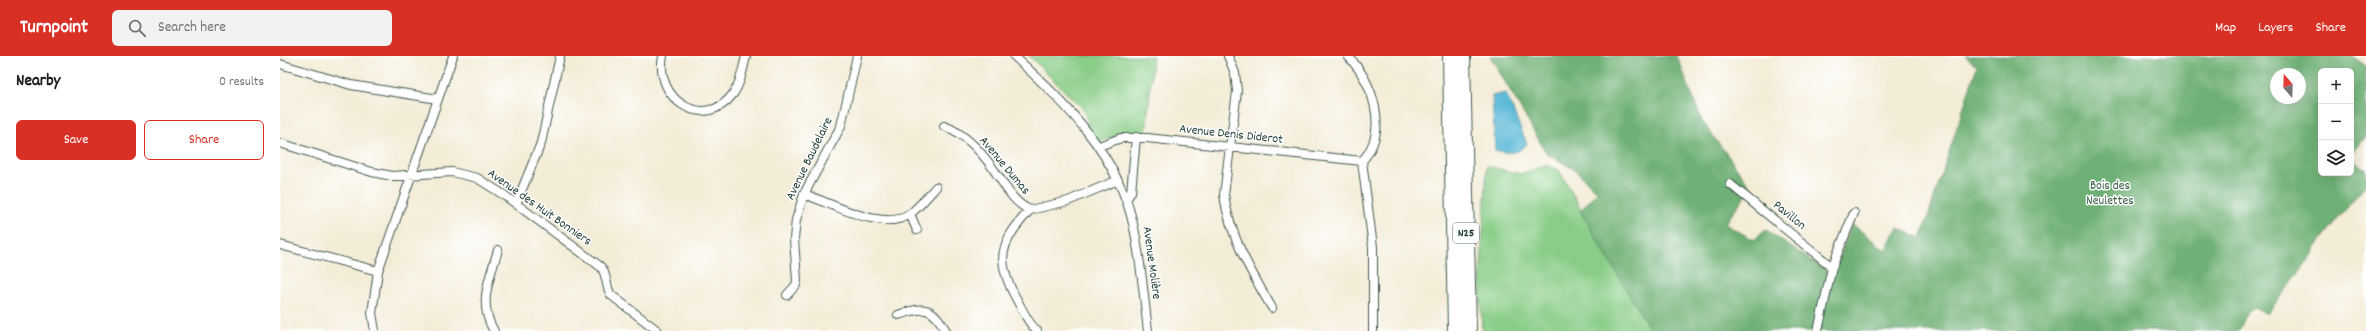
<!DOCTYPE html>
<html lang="en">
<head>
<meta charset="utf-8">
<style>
	body { margin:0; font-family:Dekko,sans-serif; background:#f2f2f2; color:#202124 }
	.controls { position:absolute; right:12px; top:12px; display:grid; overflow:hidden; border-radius:6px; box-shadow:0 4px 16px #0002 }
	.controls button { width:36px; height:36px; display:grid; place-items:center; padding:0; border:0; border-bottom:1px solid #e0e0e0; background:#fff; color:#202124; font:20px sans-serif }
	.compass { position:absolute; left:1990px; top:12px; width:36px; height:36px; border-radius:50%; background:#fff; box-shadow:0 4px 16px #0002; rotate:341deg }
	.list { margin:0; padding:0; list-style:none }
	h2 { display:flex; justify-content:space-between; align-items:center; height:52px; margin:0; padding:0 16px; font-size:17px }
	h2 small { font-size:13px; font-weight:400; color:#757577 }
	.actions { display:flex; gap:8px; padding:12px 16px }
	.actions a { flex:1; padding:9px 0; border:1px solid #d93025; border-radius:6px; text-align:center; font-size:14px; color:#d93025 }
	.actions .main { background:#d93025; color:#fff }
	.icon { flex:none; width:22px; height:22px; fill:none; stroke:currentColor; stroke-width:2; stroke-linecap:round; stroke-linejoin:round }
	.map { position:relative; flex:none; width:2086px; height:275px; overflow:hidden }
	header { display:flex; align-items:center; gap:24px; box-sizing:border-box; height:56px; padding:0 20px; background:#d93025; color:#fff }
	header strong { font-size:19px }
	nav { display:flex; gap:22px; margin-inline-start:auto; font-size:14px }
	.search { width:280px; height:36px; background:#f2f2f2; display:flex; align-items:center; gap:10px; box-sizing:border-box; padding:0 14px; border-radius:6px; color:#757577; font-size:15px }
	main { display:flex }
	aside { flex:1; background:#fff }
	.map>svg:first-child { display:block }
	.green { fill:#89cd87; stroke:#54855e }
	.forest { fill:#6eb074; stroke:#467654; fill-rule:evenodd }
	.water { fill:#59b8d7; stroke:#3c7a86 }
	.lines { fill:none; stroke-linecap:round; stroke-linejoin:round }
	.street-casing { stroke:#3f574c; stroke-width:10 }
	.highway-casing { stroke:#3f574c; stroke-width:18 }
	.street { stroke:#fff; stroke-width:8 }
	.highway { stroke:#fff; stroke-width:16 }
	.labels { text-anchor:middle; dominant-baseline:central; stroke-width:3; stroke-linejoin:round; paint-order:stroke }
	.shield { fill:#fff; stroke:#627771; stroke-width:1 }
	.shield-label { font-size:12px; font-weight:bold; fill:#1f3d34 }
	.street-label { font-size:13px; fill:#1f3d34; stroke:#fff }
	.park-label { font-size:13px; fill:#3a6149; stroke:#fff }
</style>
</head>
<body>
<header>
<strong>Turnpoint</strong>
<div class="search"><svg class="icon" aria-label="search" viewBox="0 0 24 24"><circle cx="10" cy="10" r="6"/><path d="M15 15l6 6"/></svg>Search here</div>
<nav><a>Map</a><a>Layers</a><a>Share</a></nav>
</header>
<main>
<aside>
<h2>Nearby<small>0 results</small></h2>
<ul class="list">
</ul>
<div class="actions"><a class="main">Save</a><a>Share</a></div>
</aside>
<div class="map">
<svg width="2086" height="275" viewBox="0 0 2086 275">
	<rect width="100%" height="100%" fill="#fff"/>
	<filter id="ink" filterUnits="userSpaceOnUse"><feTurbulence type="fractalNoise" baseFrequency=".025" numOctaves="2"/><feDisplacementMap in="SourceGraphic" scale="8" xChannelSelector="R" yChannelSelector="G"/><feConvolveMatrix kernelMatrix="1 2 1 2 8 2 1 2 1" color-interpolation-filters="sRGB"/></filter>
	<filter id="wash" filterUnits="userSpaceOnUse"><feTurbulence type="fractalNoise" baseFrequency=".012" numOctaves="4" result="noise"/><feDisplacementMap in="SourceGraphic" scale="16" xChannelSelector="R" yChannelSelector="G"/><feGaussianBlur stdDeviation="0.9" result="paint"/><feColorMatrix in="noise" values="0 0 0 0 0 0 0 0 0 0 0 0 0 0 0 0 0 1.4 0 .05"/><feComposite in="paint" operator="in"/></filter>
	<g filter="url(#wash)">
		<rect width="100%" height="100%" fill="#f3ecd6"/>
		<!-- green -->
		<path class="green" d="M749,0H873L866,79H840L819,86L808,69L805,55Z
			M1265,109L1279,114L1371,275H1202L1200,228L1207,110L1241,118Z"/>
		<!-- forest -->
		<path class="forest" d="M1210,0H1397L1422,65L1471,131L1445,168L1474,184L1486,174L1553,219L1572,168L1605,194L1618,172L1641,182L1697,10L1685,0H2072L2086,10V80L2071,100L2072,103L2086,113V128L2034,193L2033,198L1987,258L1974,251L1967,255L1959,275H1371L1300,155L1317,136L1296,114L1267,98ZM2041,15H2071V117H2041ZM1996,18H2020V42H1996Z"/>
		<!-- water -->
		<path class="water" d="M1226,37L1247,88C1237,99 1228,97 1215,94L1212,40Z"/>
	</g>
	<g filter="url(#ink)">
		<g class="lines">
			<!-- street casing -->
			<g class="street-casing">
				<path id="street" d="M383,0C374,44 425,76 453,38C461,27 463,12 466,0
					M734,0C786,48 839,99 854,172C861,206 864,241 868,275
					M948,0L955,17L957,35L944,139C950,181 971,216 992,252
					M1068,0C1093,27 1110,74 1082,105
					M0,8L71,29L158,43
					M664,70C686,77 706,101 718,120C728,134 734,147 750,154L788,145L838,124
					M0,87L92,116L112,120L172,116L197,122L224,139L321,211C328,220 325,230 331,239L378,275
					M819,90L841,82H867L1082,105
					M1082,105L1093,191V275
					M1450,128L1552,211
					M524,138C551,147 604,177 630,158C639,151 648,140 656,131
					M846,144L851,136L856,81
					M236,148L261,87L280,0
					M750,154C719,187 715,205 737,244C743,255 748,267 757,275
					M630,158L637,174
					M0,189L98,215
					M507,239L516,229L517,224L514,183L516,164L524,138L561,70L577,0
					M618,259C645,250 652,250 666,275
					M95,275L92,257L98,215L173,0
					M214,275C197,247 210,222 218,194
					M1538,275L1552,211L1574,157"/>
			</g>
			<!-- highway casing -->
			<g class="highway-casing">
				<path id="highway" d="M1171,0L1176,275
					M1182,0L1188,275"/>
			</g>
			<!-- street -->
			<use href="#street" class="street"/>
			<!-- highway -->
			<use href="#highway" class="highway"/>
		</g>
	</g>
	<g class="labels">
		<!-- shield labels -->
		<rect class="shield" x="1173" y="167" width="26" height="20" rx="3"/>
		<g class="shield-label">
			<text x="1186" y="177">N25</text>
		</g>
		<!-- street labels -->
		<g class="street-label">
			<text transform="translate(951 79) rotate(6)">Avenue Denis Diderot</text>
			<text transform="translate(530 103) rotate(-64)">Avenue Baudelaire</text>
			<text transform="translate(724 110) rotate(50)">Avenue Dumas</text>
			<text transform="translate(259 152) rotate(35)">Avenue des Huit Bonniers</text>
			<text transform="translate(1509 160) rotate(39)">Pavillon</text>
			<text transform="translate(871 207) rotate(82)">Avenue Molière</text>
		</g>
		<!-- park labels -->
		<g class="park-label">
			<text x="1830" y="130">Bois des<tspan x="1830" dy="15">Neulettes</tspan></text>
		</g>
	</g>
</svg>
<div class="controls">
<button>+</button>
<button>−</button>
<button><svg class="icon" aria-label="layers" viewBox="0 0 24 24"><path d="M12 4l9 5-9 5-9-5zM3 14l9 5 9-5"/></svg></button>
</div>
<svg class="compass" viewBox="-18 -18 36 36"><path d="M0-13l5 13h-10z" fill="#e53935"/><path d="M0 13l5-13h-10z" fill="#757577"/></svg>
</div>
</main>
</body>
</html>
